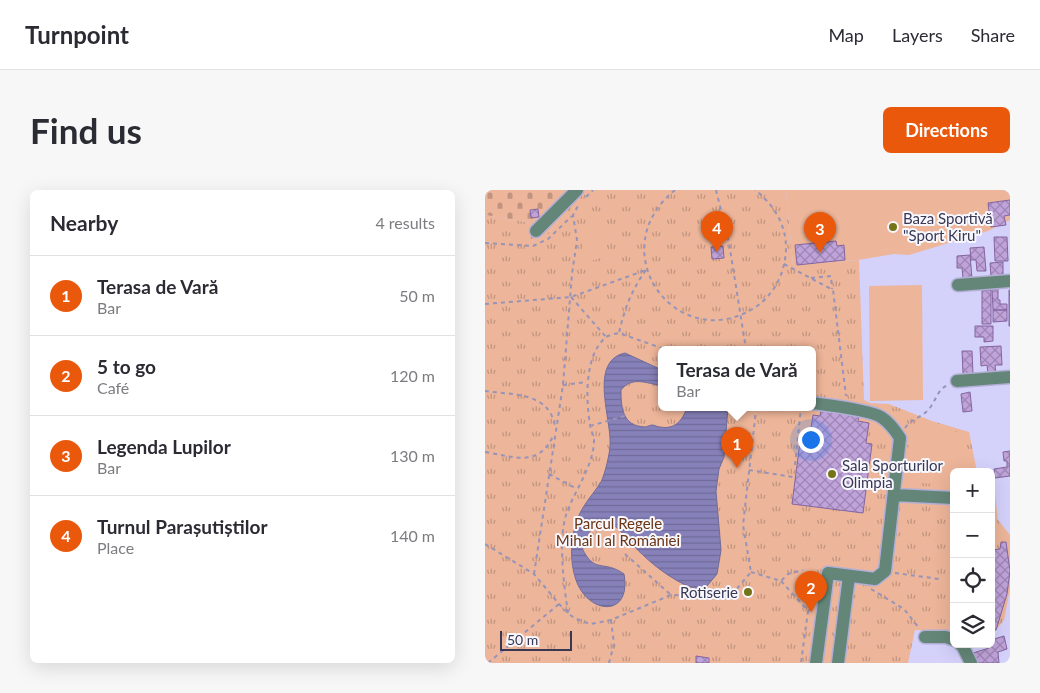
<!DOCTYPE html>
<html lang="en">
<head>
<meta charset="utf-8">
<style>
	body { margin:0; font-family:Lato,sans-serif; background:#f7f7f7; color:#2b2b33 }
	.controls { position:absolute; right:15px; bottom:15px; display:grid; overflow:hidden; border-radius:8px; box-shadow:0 5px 20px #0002 }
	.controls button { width:45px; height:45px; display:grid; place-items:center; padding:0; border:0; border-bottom:1px solid #e1e1e2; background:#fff; color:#2b2b33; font:25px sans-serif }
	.scale { position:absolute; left:15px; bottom:12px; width:72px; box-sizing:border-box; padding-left:5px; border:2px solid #3a3753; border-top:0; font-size:14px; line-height:18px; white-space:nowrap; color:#3a3753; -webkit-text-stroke:4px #f7f7fe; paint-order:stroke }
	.you { position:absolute; left:325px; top:249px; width:18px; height:18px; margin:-12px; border:4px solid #fff; border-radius:50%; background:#1a73e8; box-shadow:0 0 0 8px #1a73e833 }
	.badge { display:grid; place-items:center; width:32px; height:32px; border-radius:50%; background:#ea580c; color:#fff; font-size:16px; font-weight:700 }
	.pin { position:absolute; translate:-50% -41px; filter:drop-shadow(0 1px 2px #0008) }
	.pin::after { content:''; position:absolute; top:26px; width:18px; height:15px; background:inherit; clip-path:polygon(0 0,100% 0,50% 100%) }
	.popup { position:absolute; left:173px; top:156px; width:158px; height:65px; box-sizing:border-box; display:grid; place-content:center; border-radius:8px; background:#fff; filter:drop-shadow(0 1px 4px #0005); font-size:16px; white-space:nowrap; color:#7c7c81 }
	.popup b { font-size:19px; color:#2b2b33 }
	.popup::after { content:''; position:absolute; left:50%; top:100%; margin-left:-10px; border:10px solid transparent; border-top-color:#fff }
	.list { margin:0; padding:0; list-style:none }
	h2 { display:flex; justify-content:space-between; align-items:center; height:65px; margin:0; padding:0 20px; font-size:21px }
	h2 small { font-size:16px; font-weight:400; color:#7c7c81 }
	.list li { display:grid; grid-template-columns:32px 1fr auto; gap:15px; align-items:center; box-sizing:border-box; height:80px; padding:0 20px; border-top:1px solid #e1e1e2 }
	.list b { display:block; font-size:19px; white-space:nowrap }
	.list p { margin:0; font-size:16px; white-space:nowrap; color:#7c7c81 }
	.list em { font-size:16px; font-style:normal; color:#7c7c81 }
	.icon { flex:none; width:28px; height:28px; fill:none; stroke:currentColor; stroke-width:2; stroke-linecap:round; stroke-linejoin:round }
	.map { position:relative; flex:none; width:525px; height:473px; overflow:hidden; border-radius:8px }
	header { display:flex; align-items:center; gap:30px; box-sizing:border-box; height:70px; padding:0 25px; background:#fff; border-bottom:1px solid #e1e1e2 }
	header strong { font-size:24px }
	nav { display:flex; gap:28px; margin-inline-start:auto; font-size:18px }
	.intro { display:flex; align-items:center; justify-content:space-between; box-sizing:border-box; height:120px; padding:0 30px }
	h1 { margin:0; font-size:35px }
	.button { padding:12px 22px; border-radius:8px; background:#ea580c; color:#fff; font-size:18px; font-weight:700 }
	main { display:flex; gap:30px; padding:0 30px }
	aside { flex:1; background:#fff; border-radius:8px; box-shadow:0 5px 20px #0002 }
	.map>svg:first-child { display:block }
	.cemetery { fill:url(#cemetery-stones) }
	.park { fill:url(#park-tufts); fill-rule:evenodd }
	.pitch { fill:#edb599 }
	.water { fill:url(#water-rules); stroke:#706b9a }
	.building { fill:url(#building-cross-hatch); stroke:#8565a0 }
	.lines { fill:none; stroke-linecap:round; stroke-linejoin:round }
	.minor-casing { stroke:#b2afd6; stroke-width:15 }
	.path { stroke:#9794b9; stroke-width:2; stroke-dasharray:4 4; stroke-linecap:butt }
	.minor { stroke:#648678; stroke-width:12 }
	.poi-dot { fill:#747317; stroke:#f7f7fe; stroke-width:2 }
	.labels { text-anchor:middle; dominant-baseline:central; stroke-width:4; stroke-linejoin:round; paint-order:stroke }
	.poi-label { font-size:15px; fill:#3a3753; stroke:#f7f7fe; text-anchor:start }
	.park-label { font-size:15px; fill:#6b3412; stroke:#f7f7fe }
</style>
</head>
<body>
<header>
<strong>Turnpoint</strong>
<nav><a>Map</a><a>Layers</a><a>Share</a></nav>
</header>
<div class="intro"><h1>Find us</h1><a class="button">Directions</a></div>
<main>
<aside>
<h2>Nearby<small>4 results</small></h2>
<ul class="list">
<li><span class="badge">1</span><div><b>Terasa de Vară</b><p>Bar</p></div><em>50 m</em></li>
<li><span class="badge">2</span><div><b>5 to go</b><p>Café</p></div><em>120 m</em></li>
<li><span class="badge">3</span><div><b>Legenda Lupilor</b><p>Bar</p></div><em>130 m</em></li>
<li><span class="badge">4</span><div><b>Turnul Parașutiștilor</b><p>Place</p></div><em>140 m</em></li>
</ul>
</aside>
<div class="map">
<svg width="525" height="473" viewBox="0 0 525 473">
	<defs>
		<pattern id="cemetery-stones" width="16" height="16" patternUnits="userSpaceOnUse" patternTransform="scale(1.25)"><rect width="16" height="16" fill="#edb599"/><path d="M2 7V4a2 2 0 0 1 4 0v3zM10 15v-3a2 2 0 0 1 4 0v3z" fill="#c1947f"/></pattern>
		<pattern id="park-tufts" width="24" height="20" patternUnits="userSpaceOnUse" patternTransform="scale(1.25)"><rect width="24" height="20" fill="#edb599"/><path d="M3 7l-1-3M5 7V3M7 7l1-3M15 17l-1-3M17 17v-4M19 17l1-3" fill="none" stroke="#c1947f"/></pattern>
		<pattern id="water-rules" width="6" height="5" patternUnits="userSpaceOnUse" patternTransform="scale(1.25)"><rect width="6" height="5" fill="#8781b9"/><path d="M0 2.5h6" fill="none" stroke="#6f6a99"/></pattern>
		<pattern id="building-cross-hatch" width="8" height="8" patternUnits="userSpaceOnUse" patternTransform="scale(1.25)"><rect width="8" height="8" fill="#c0a3db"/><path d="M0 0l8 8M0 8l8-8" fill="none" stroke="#9d86b4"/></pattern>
	</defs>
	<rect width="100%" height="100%" fill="#d4d1fb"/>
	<!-- cemetery -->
	<path class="cemetery" d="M0,0H103L88,10L64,44L46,52V33L0,25Z"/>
	<!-- park -->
	<path class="park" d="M103,0H301L308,75L374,70L379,210L385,213L404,214L447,231L484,242L492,282H469V442L430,440L423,473H0V25L46,33V52L64,44L88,10ZM177,159H327V217H177Z
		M506,287H508L513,330L525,345V399L519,430L507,445Z"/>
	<!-- pitch -->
	<path class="pitch" d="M301,0H525V30L503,41L424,65L409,64L373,70L308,75Z
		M114,36L123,66L102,72L93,42Z
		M437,95L438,210L385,211L384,96Z
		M430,236L479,243L475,282H469V296L428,292L420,286L425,242Z"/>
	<!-- water -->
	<path class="water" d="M140,163L177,180V196C161,193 147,186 136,200C136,217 137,236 160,237C162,237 165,235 167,235C170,235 172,237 175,237C190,240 198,230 202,217H243L239,267L234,279L231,301L236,360L232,384L222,396L212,400C205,396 197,394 191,390C179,383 167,374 157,364C148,357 134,335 123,333C108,331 101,346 97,358C110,385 118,369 139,384C147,428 103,425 91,390C83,367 86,336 99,316C104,308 111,300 116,292C120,284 125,263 125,255C127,230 103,171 140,163Z"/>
	<!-- building -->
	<path class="building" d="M525,10V25L519,26L521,35L506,37L503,13Z
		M53,19L54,27L46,28L45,20Z
		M509,47H522L523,71H510Z
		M351,51L352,56L359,55L360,70L312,75L310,55Z
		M238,56L239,68L227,69L226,57Z
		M499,57L501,81H492L491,70H486L485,58Z
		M485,65L487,88H478L477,78H472V66Z
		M518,72V87H506L505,73Z
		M507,98H513V110H515V114H522V120H508Z
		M497,100H506V134H497Z
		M524,100H525V136H524Z
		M508,120H522V131L508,132Z
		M490,136H508V151L499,152V147H490Z
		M516,156L517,175H510L511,183L503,184L502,175L496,176L495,157Z
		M477,161H487L488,184H478Z
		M485,202L487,221L478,222L476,204Z
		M336,219L374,224L373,231L384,233L381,253L387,254L378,323L307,314L316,244L325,245L328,225L335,226Z
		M525,261V286L510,288L509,279L522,277V271H519L518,262Z
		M516,352H521L525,381L522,404L511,440L506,439V360L515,359Z
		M519,446L522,459L513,462L514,473H491L488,463L504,458L503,454H506V450Z
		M211,466L224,468V473H211Z"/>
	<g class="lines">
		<!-- minor casing -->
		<g class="minor-casing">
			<path id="minor" d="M51,41L92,0
				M473,95L525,91
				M472,191L525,187
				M327,213C342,215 385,220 396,227C404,232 410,240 415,248L400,381L390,389L343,383L331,473
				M409,305L469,308
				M440,447H461L469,450
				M475,454L478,457L486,473
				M353,473L364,386"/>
		</g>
		<!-- path -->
		<path class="path" d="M190,0C116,60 189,163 266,120C285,109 297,90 300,69C305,41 291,16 270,0
			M231,0L244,53L261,159
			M101,7L108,0
			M0,53L48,56L63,49L87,26
			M299,74L348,100L361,206
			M161,80C147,99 139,120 134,143L179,159
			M326,88L346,86L347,99
			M86,107L121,147
			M0,114L86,107L161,80
			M78,195L101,192
			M0,201C28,205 65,202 70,237
			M105,236L143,225
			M420,238C427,228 436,228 443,220C451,212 452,199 463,195
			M0,262C31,267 54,278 69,244
			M310,275L316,217
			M264,280L308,287
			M64,284L92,299
			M0,354L49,384L74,414L83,423L89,428L105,434L126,430L186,405L216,406L250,401L266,382L258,335L271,220L270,217
			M140,364L186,405
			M266,382L296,391L303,384L318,380
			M410,383L454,389
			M49,384L78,195L87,84L92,50L88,25L94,14
			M296,391L323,421L316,473
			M386,399L419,419L434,438
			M83,423C79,396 73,351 81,325C89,301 109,276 109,250C108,245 106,240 105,235C101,210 99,167 120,148C123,145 130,144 134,143
			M3,473L74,414
			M124,473L129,454L126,430"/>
		<!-- minor -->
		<use href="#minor" class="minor"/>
	</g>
	<!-- markers -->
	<g class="poi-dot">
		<circle cx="408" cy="37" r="5"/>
		<circle cx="347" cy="284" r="5"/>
		<circle cx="263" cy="402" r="5"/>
	</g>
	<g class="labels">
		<!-- poi labels -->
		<g class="poi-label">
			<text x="418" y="28">Baza Sportivă<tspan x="418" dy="17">"Sport Kiru"</tspan></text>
			<text x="357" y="275">Sala Sporturilor<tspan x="357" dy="17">Olimpia</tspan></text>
			<text x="253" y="402" text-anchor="end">Rotiserie</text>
		</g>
		<!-- park labels -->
		<g class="park-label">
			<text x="133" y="333">Parcul Regele<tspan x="133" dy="17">Mihai I al României</tspan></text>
		</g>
	</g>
</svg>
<div class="controls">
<button>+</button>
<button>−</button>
<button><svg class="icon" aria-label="locate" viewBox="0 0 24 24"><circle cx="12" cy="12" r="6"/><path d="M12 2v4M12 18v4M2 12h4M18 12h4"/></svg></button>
<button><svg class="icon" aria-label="layers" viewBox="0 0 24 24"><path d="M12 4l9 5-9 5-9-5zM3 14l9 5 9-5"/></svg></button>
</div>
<div class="scale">50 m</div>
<div class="you"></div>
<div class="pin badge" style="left:252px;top:278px">1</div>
<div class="popup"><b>Terasa de Vară</b>Bar</div>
<div class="pin badge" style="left:326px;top:422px">2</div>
<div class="pin badge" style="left:335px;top:63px">3</div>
<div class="pin badge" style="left:232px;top:62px">4</div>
</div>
</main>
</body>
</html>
